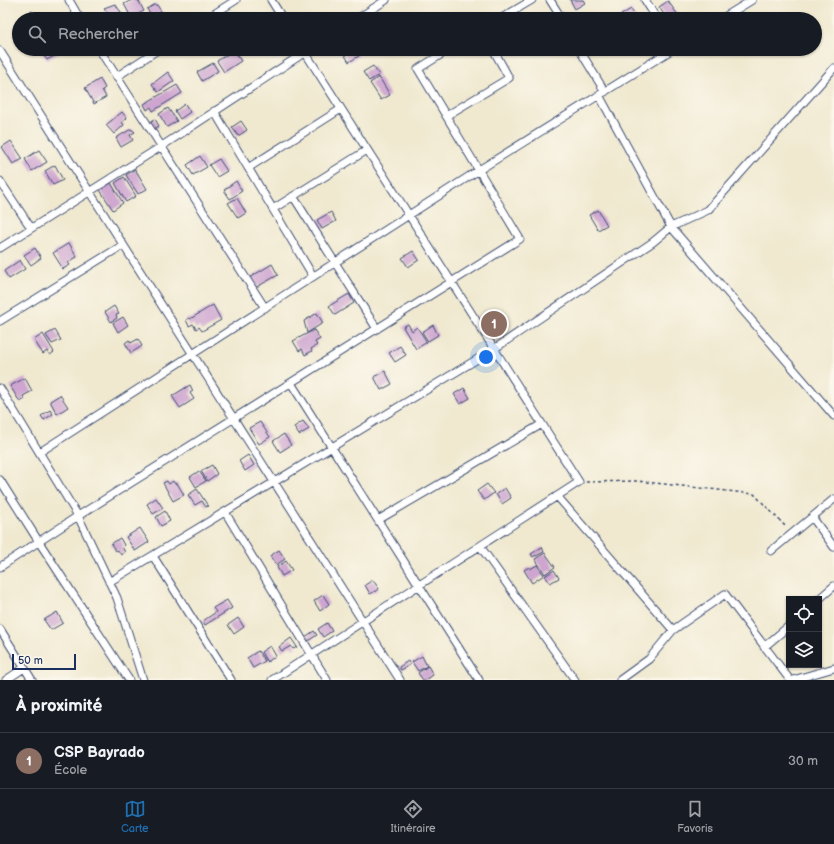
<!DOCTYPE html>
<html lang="fr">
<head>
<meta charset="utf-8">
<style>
	body { margin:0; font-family:"Balsamiq Sans",sans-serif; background:#242831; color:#f1f3f6 }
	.controls { position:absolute; right:12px; bottom:12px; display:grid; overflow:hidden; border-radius:0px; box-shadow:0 1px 3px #0004 }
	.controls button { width:36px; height:36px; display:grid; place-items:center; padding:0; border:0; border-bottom:1px solid #363941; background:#171b24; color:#f1f3f6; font:20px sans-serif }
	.scale { position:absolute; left:12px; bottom:10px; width:64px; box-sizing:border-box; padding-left:4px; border:2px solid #1b2f5e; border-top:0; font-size:11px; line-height:14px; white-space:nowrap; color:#1b2f5e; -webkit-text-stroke:3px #fbf7ec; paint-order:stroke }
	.you { position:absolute; left:486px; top:357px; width:14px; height:14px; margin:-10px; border:3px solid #fff; border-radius:50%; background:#1a73e8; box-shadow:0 0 0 6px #1a73e833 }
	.badge { display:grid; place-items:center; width:26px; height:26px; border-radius:50%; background:#1f6fb2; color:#fff; font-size:13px; font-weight:700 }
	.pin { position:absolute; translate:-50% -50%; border:2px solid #fff; box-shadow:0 1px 4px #0006 }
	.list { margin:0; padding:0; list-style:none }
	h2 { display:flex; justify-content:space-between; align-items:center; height:52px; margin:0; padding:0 16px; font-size:17px }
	h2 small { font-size:13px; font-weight:400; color:#9ea1a6 }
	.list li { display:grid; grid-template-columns:26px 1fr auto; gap:12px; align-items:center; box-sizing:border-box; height:56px; padding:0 16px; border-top:1px solid #363941 }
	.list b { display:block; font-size:15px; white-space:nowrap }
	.list p { margin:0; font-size:13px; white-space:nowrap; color:#9ea1a6 }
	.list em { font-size:13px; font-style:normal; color:#9ea1a6 }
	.icon { flex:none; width:22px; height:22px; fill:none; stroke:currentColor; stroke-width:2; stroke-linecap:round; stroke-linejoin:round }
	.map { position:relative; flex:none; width:834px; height:680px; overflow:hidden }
	.search { position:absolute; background:#171b24; box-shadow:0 1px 3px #0004; left:12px; right:12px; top:12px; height:44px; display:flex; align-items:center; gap:10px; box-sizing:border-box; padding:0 14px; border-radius:22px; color:#9ea1a6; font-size:15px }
	.sheet { height:108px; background:#171b24 }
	nav { display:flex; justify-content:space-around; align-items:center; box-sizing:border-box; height:56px; border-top:1px solid #363941; background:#171b24; font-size:11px; color:#9ea1a6 }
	nav a { display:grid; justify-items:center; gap:2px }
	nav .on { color:#1f6fb2 }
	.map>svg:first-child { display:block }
	.building { fill:#cea5d0 }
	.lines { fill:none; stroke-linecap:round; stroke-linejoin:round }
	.minor-casing { stroke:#3b4b6f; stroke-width:9 }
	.path { stroke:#3b4b6f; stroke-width:1.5; stroke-dasharray:3 3; stroke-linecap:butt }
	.minor { stroke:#fff; stroke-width:7 }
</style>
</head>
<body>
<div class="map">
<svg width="834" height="680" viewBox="0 0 834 680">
	<rect width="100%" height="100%" fill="#fbf7ec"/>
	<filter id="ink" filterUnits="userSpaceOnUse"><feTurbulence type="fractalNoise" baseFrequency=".025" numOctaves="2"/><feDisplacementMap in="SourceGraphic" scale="8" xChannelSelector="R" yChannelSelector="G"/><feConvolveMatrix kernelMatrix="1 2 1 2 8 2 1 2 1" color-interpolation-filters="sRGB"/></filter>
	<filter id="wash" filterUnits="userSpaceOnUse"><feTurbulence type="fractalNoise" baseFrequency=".012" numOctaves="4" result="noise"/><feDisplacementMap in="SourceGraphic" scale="16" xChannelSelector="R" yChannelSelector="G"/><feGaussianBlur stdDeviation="0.9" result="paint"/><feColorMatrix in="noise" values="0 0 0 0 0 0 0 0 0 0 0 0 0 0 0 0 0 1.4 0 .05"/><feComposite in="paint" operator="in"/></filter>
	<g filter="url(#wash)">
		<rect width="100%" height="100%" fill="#f0e9d0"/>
		<g id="blocks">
			<!-- building -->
			<path class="building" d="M132,0H138L144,11L136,15L138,19H132L124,4Z
				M570,0H583L585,3L575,9Z
				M668,1L680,18L679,19H667L659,7Z
				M115,4L126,19H112L104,8Z
				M154,5H157L166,19H153L147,9Z
				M631,9L636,18L623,19L621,15Z
				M32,11L38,19H20Z
				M46,49H59L61,52L47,60L41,52Z
				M341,49H355L359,56L349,62Z
				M234,50L241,61L224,72L217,61Z
				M213,63L218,71L202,81L197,72Z
				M373,66L379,75L369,81L363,72Z
				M168,72L174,81L158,92L152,84Z
				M379,77L390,95L381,100L370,83Z
				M100,79L105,88L102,90L106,97L94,104L85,88Z
				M177,85L182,93L153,111L151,107L147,110L144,104Z
				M185,104L190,112L180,119L175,111Z
				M168,108L177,121L167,127L159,114Z
				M122,112L127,118L122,122L124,125L114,134L106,125Z
				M155,119L159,126L154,129L150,122Z
				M241,121L247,130L238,136L232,127Z
				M131,129L135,132L130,135L133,140L121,147L116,138Z
				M11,141L23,159L13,164L2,147Z
				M39,150L47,162L32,171L25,159Z
				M200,156L207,167L193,175L187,165Z
				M219,159L227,171L217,177L209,165Z
				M55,165L63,180L53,185L45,171Z
				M135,169L147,189L138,194L126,175Z
				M124,177L136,196L126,202L115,183Z
				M236,181L242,191L230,199L224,190Z
				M111,183L123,203L113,210L100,190Z
				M237,198L246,213L238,218L228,203Z
				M598,210L607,225L598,230L589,215Z
				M331,212L336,221L322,229L317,220Z
				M69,243L77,257L68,262L70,265L63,269L53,253Z
				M35,248L41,258L31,265L24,255Z
				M413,251L419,260L408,267L402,258Z
				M20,260L25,269L9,279L4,271Z
				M272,264L278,275L255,288L249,278Z
				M349,294L354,303L335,315L329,306Z
				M213,305L221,320L202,331L199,327L196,329L193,324L189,326L186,320L189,318L190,319Z
				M114,306L119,314L116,315L117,318L111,322L105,312Z
				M317,313L323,323L307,333L304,321Z
				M123,317L128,325L118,332L113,323Z
				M408,324L412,331L417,327L427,342L416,349L403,327Z
				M433,325L438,335L428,341L422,332Z
				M55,330L61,340L52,344L46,335Z
				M314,330L320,339L315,342L317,345L311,349L312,351L305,355L302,349L299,351L293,341Z
				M43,334L54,352L50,355L47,351L43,354L34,340Z
				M138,339L142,346L131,353L125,343L129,340L131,343Z
				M400,346L406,355L395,362L389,353Z
				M385,371L392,384L381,390L374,377Z
				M25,378L32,391L23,396L25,399L20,402L10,386Z
				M190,385L193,391L190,393L194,399L180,408L172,396Z
				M464,388L470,398L460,404L454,394Z
				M60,395L68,407L57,414L50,401Z
				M50,410L53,414L44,420L41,416Z
				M303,421L309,429L299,435L294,427Z
				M260,422L270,437L259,444L249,428Z
				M284,434L291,445L280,452L273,441Z
				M248,455L254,465L245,471L239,461Z
				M212,465L217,474L207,481L201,471Z
				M199,471L206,481L196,487L190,477Z
				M167,481L169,484L173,481L175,484L177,483L184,495L173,501L163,483Z
				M487,484L494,493L484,500L477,491Z
				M505,488L511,498L502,504L496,494Z
				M197,489L208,506L206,507L202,501L195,505L188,495Z
				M156,498L163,508L153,514L147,504Z
				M165,511L170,521L161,526L156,517Z
				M140,528L149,542L135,551L126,537Z
				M120,538L124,545L122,547L125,552L121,555L118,550L116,551L111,544Z
				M542,547L544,552L536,556V555L533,557L531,554Z
				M279,550L285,559L276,565L270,556Z
				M545,553L555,567L545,574L535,559Z
				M286,561L292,570L282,576L277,567Z
				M537,565L544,575L532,583L524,570L529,567L530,569Z
				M554,570L559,578L550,583L545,576Z
				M373,580L379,589L370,594L365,585Z
				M323,595L329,604L320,611L314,601Z
				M227,600L232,608L205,625L203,621L216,612L213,608Z
				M57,612L63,623L51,630L44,620Z
				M238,618L244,627L234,634L228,625Z
				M327,623L332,631L323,637L318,629Z
				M314,631L317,635L308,641L305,637Z
				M291,638L297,647L293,649L291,646L282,651L279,647Z
				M270,646L276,656L267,662L261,652Z
				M258,651L265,661L253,668L247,658Z
				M422,656L427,666L418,671L412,662Z
				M408,661L410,665L401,670L399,667Z
				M428,666L433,675L426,680H423L418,673Z"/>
		</g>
	</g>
	<g filter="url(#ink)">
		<use href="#blocks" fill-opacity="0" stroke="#3b4b6f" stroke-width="1"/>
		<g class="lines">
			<!-- minor casing -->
			<g class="minor-casing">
				<path id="minor" d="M69,0L80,19
					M271,0L283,19
					M550,0L562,19
					M645,0L657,19
					M206,19L236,0
					M357,19L386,0
					M500,19L532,0
					M721,19L752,0
					M99,49L265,308
					M579,49L605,92
					M0,51L400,680
					M116,77L159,49
					M599,95L671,227L834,416
					M214,111L313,276
					M446,116L509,78L493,49
					M248,168L341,109
					M0,181L31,228
					M293,196L377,329
					M273,209L367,150
					M0,248L162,146L310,49
					M0,321L123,245
					M291,383L479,680
					M0,388L78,516L117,598L143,680
					M40,452L479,170L673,49
					M0,480L39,542L129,680
					M557,496L673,630
					M225,512L327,680
					M812,517L834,547
					M378,520L542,424
					M480,546L575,680
					M771,551L834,499
					M153,556L231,680
					M0,567L78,516L520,239L418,69L450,49
					M109,582L494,349L653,242L671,227L708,210L834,68
					M819,599L834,586
					M0,629L32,680
					M764,647L789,626
					M6,680L24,668
					M272,680L579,482L303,49
					M620,680L649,659L673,630L725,594L790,680
					M793,680L834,668"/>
			</g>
			<!-- path -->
			<path class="path" d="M586,482L637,481L754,494L787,528"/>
			<!-- minor -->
			<use href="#minor" class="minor"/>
		</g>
	</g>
</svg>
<div class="controls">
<button><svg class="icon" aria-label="locate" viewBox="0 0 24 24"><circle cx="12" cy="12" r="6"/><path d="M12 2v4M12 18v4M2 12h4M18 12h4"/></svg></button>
<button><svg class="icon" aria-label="layers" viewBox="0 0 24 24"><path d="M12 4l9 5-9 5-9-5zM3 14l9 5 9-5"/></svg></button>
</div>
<div class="scale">50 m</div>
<div class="you"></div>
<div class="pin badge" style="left:494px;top:324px;background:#8d6e63">1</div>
<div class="search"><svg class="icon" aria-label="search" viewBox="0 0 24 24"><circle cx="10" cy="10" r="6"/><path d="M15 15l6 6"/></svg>Rechercher</div>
</div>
<section class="sheet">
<h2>À proximité<small></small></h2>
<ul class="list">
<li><span class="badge" style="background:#8d6e63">1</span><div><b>CSP Bayrado</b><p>École</p></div><em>30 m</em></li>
</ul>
</section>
<nav>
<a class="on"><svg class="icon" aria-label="map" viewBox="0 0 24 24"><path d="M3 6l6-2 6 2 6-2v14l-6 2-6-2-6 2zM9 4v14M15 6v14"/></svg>Carte</a>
<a><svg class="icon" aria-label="directions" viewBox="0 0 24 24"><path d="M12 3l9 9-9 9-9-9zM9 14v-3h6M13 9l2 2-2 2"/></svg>Itinéraire</a>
<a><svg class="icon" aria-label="saved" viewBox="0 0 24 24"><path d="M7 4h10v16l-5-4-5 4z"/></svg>Favoris</a>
</nav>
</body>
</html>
